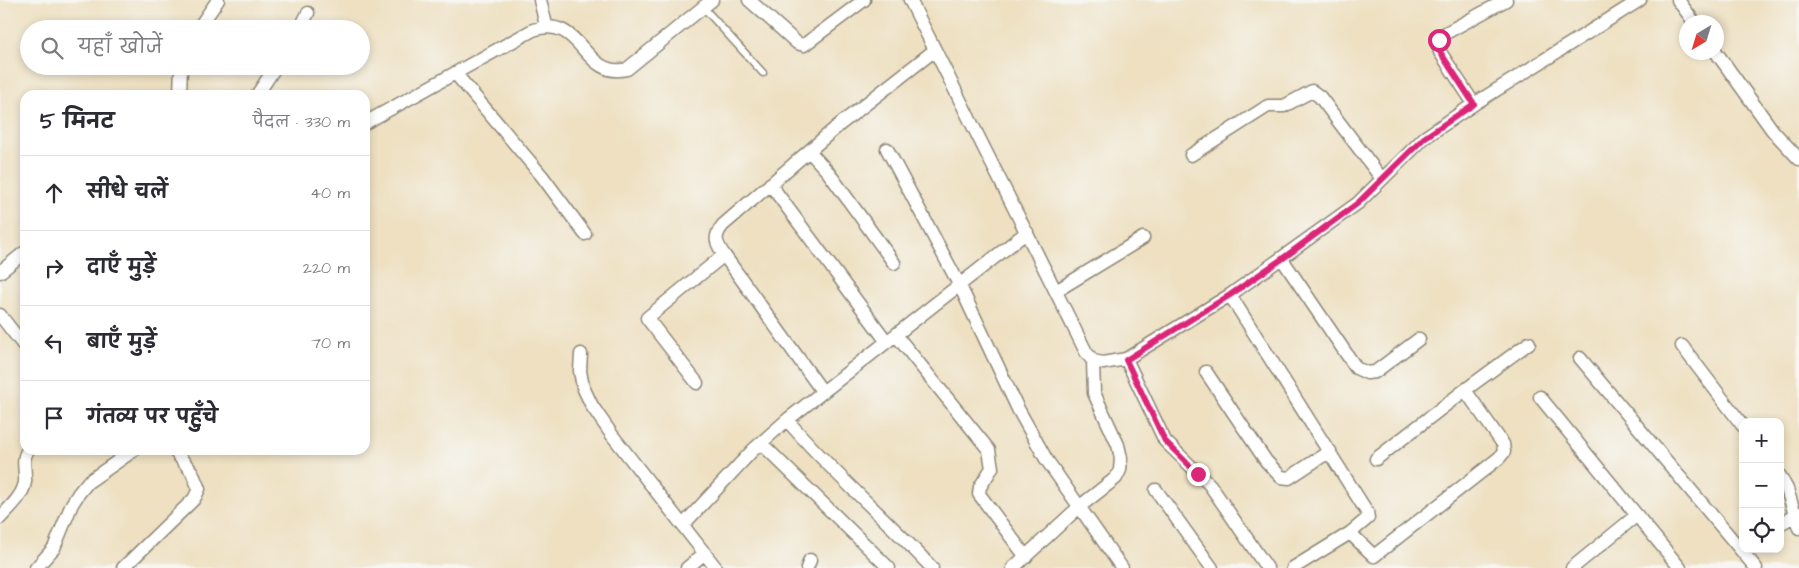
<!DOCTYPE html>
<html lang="hi">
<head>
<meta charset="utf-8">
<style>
	body { margin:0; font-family:"Architects Daughter","Playpen Sans Deva",sans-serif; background:#f7f7f7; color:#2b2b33 }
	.controls { position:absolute; right:15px; bottom:15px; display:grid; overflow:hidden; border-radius:10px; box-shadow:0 2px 8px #0003 }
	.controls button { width:45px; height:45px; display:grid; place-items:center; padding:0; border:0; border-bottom:1px solid #e1e1e2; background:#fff; color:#2b2b33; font:25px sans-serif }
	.compass { position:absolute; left:1679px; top:15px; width:45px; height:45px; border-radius:50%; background:#fff; box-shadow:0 2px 8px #0003; rotate:218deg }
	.stop { position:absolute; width:15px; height:15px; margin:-11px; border:4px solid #db2777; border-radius:50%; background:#fff }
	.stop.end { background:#db2777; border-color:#fff; box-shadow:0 1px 5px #0008 }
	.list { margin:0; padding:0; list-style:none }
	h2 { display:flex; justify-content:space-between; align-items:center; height:65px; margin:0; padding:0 20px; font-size:21px }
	h2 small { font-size:16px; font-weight:400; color:#7c7c81 }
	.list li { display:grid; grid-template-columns:32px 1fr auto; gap:15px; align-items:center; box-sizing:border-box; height:75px; padding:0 20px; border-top:1px solid #e1e1e2 }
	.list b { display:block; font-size:19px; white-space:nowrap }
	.list em { font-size:16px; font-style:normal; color:#7c7c81 }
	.icon { flex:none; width:28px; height:28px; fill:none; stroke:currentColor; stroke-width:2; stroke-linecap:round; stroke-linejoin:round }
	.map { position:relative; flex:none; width:1799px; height:568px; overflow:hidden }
	.search { position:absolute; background:#fff; box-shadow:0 2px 8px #0003; left:20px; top:20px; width:350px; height:55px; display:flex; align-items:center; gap:12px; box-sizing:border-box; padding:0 18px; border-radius:28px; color:#7c7c81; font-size:19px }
	.panel { position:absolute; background:#fff; box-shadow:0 2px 8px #0003; left:20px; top:90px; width:350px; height:365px; border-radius:15px }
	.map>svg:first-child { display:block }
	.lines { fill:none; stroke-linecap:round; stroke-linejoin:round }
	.lane-casing { stroke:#8c8676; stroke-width:9 }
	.street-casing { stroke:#8c8676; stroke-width:15 }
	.lane { stroke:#fff; stroke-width:6 }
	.street { stroke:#fff; stroke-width:12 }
	.route { stroke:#db2777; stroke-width:6 }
</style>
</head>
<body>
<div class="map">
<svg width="1799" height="568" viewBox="0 0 1799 568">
	<rect width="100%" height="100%" fill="#f6f6f2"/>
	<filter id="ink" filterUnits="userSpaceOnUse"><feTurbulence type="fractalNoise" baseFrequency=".02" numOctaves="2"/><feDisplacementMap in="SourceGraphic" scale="10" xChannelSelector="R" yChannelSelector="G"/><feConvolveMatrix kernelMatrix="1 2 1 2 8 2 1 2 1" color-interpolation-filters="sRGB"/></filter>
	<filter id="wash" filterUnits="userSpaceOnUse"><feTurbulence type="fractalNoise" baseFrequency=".0096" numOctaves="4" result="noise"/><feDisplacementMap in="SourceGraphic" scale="20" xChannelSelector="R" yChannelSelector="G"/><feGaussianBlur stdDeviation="1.12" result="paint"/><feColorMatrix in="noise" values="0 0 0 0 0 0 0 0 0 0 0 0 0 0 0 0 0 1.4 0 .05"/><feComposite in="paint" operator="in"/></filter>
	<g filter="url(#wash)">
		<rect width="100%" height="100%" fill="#eee0c1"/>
	</g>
	<g filter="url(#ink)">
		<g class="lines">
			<!-- lane casing -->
			<g class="lane-casing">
				<path id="lane" d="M703,7L763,73"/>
			</g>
			<!-- street casing -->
			<g class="street-casing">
				<path id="street" d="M540,0L546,25
					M749,0L797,43L804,45L864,0
					M910,0L1086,352L1093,361L1103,363L1126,359L1230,295L1358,203L1424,138L1474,104L1640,0
					M1678,0L1694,22
					M198,29L218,0
					M300,29L308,13
					M1716,52L1773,131L1799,159
					M455,73L542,176L585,234
					M180,95L181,66
					M257,95L276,66
					M1474,104L1440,52C1437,44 1437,39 1444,34L1506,0
					M365,123L533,30C583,13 582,80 627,69L712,0
					M887,149L960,286L1018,409L1046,459L1122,568
					M809,151L828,172L894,263
					M1191,155L1268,106H1284L1312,91L1320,97L1382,179
					M770,184L887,342
					M1282,259L1356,368L1367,373L1375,372L1419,339
					M0,272L25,252
					M1056,291L1143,238
					M1230,295L1367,512L1368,518L1350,533L1293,568
					M0,315L25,347
					M896,335L989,450L992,468L980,487L979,494L1026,557
					M1682,346L1743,426
					M581,354L580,371L583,387L592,406L612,435L716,568
					M1580,358L1756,568
					M1126,359L1165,441L1210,485L1267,568
					M1206,372L1266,461L1281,477L1289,478L1330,451
					M697,383L647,318L724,255
					M822,391L724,255C716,243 713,237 723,225L839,125L935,50
					M1540,397L1680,568
					M787,420C832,473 885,517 932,568
					M761,443L889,568
					M1376,459L1465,390L1529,343
					M1780,476L1787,489L1799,528
					M1156,490L1212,568
					M0,518C9,508 23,496 25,482C26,470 21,460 28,450
					M1780,524L1799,513
					M683,525L753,450L787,420L1027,232
					M1350,533L1374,556L1499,458L1504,452L1503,444L1465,390
					M36,568L54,548L72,504L79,493L88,482L134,450
					M123,568L194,499L199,489L192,472L174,450
					M687,568L705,553
					M807,568L810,560
					M1013,568L1079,507L1116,478L1120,470L1121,458L1118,445L1094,393L1093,361
					M1572,568L1637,515"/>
			</g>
			<!-- lane -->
			<use href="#lane" class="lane"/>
			<!-- street -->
			<use href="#street" class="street"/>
		</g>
	</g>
	<g class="lines" filter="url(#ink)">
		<!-- route -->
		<path class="route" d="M1198,474L1165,441L1126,360L1230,295L1282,259L1358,203L1424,138L1474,104L1440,52L1437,45L1439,40"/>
	</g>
</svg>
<div class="controls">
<button>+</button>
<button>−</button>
<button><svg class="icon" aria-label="locate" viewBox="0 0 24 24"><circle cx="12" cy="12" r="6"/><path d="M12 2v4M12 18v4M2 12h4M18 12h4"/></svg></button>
</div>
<svg class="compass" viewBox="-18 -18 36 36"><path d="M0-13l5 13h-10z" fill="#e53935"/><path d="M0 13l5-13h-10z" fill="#7c7c81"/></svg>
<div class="stop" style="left:1439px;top:40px"></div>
<div class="stop end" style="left:1198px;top:474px"></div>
<div class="search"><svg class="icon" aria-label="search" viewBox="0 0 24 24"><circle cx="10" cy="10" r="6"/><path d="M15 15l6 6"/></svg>यहाँ खोजें</div>
<section class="panel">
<h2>5 मिनट<small>पैदल · 330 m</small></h2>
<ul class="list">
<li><svg class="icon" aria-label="ahead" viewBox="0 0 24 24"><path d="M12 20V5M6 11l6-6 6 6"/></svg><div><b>सीधे चलें</b></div><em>40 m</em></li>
<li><svg class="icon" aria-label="right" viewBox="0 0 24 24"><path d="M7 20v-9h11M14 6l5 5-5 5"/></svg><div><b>दाएँ मुड़ें</b></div><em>220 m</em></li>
<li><svg class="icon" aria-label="left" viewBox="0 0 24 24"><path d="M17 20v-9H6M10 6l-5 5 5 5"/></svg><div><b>बाएँ मुड़ें</b></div><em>70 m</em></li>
<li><svg class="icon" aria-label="arrive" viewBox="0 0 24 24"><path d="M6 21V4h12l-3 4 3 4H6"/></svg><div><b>गंतव्य पर पहुँचे</b></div></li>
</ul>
</section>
</div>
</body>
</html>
